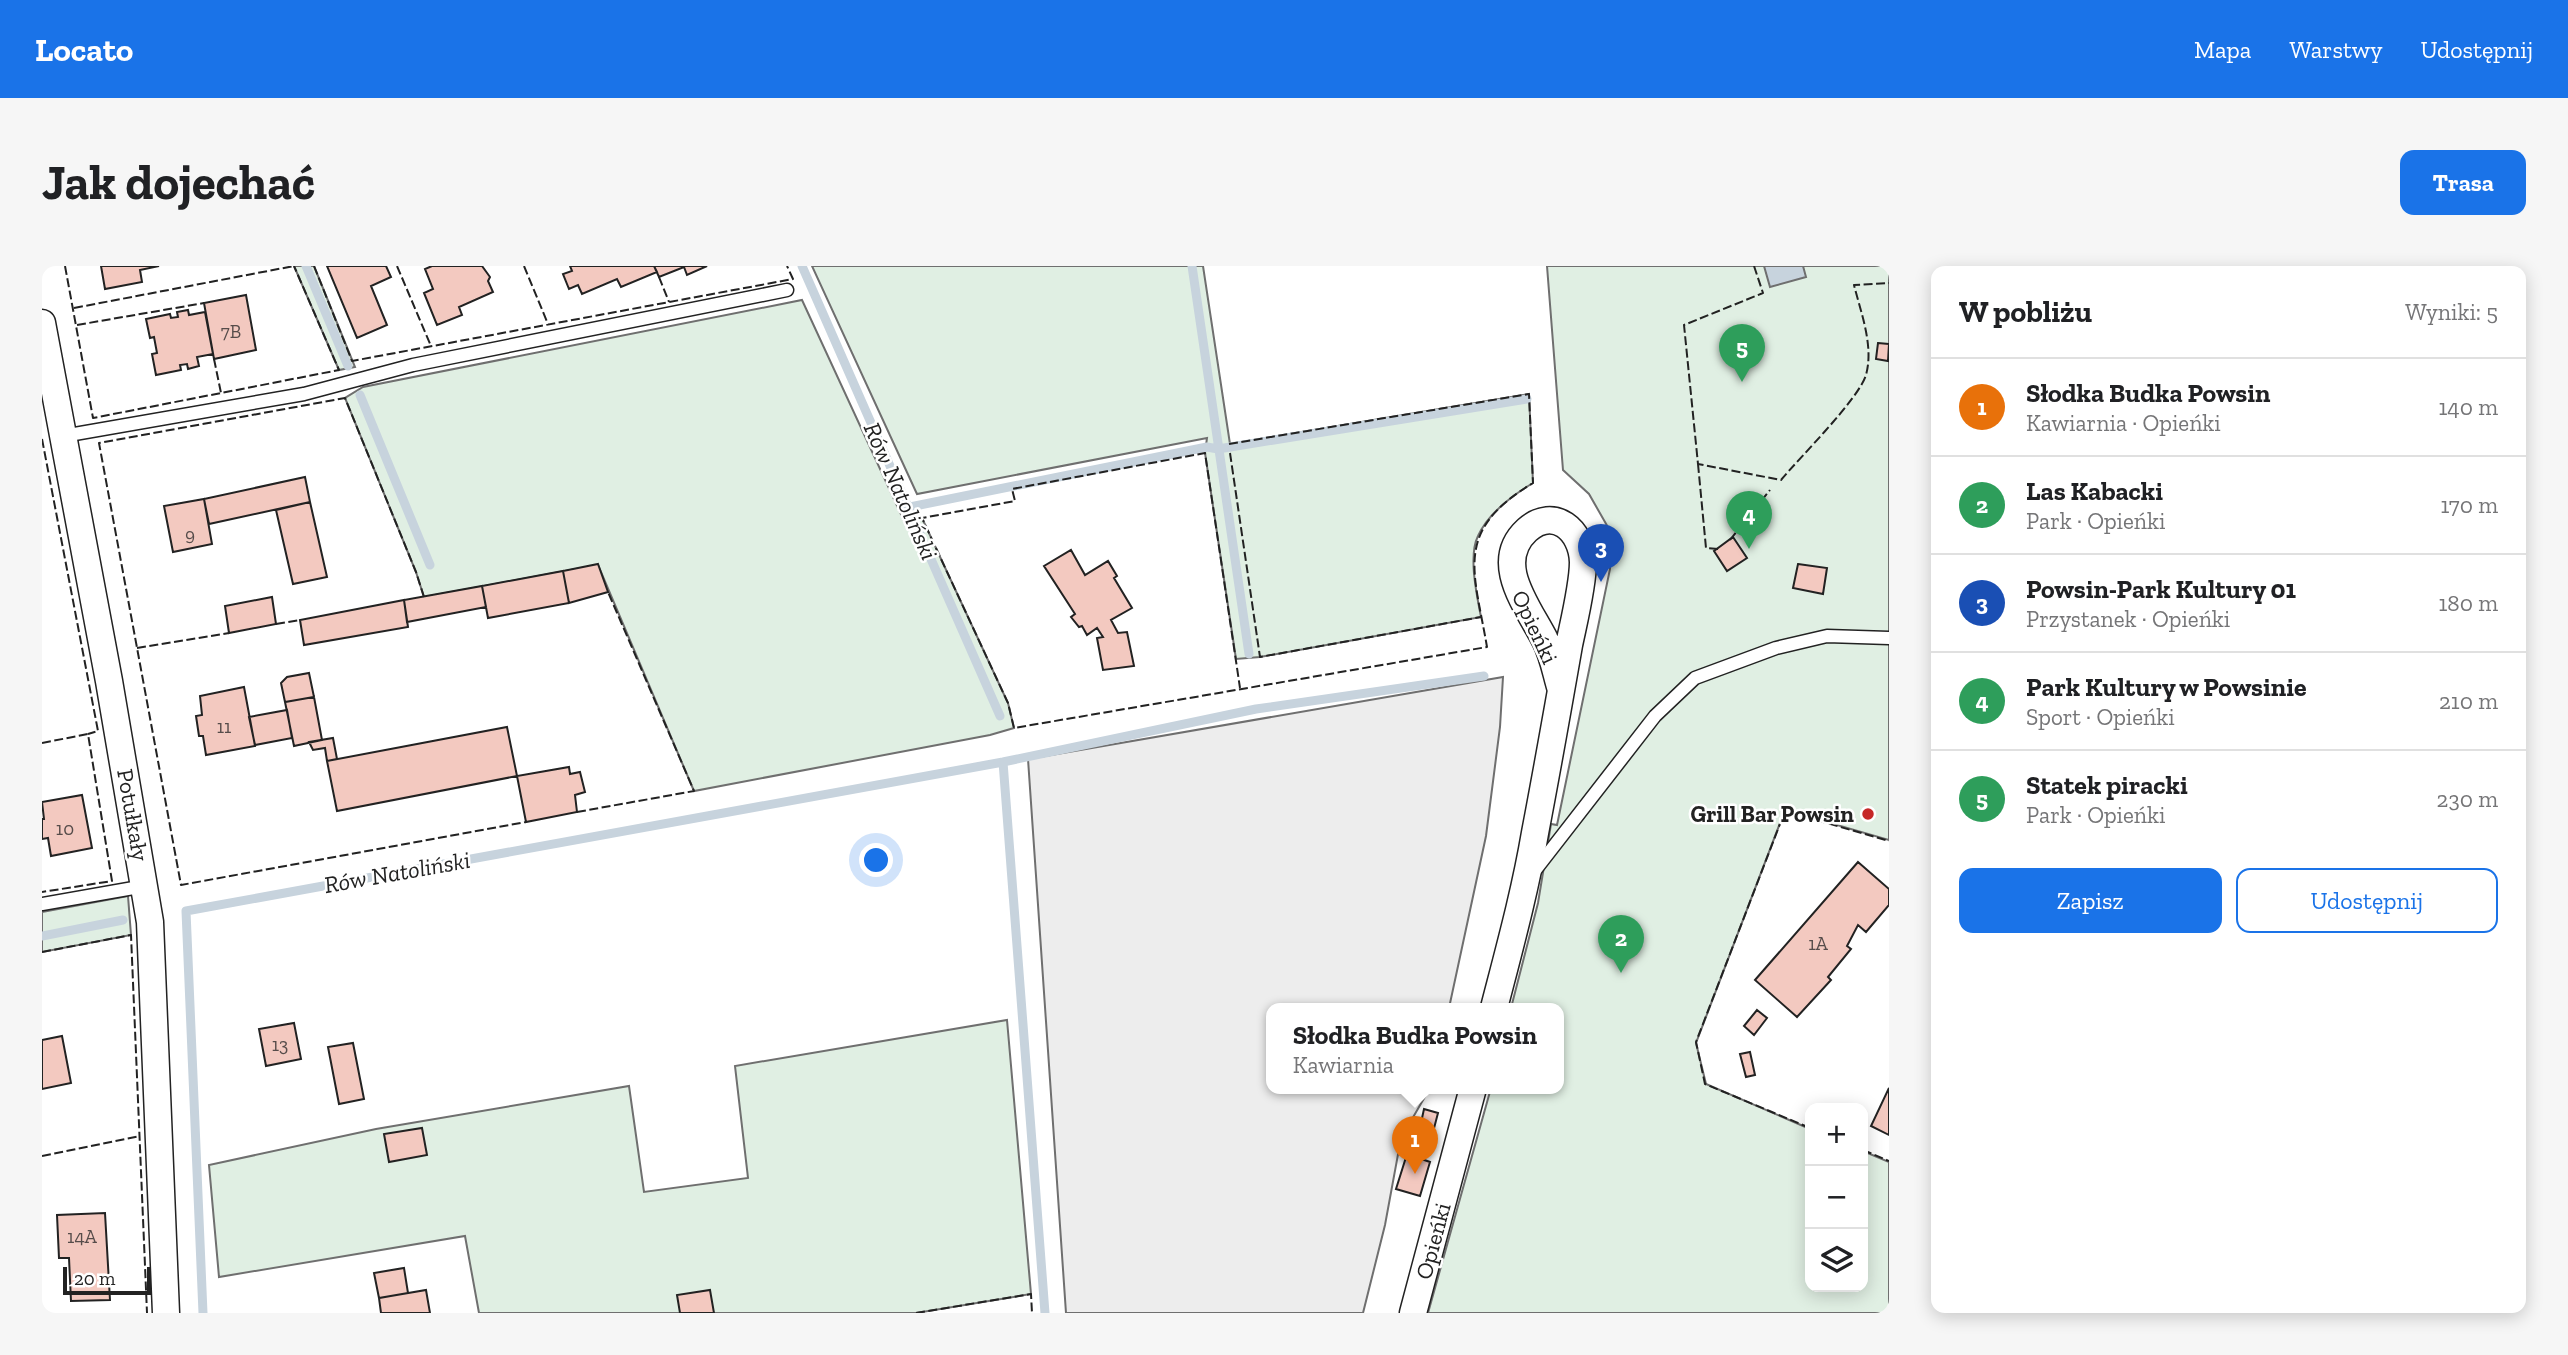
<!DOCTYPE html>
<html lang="pl">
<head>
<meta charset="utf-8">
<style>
	body { margin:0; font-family:"Zilla Slab",serif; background:#f6f6f6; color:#202124 }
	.controls { position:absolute; right:21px; bottom:21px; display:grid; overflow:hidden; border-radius:14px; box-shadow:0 4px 18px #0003 }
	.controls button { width:63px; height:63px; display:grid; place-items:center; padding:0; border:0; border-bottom:2px solid #e0e0e0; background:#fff; color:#202124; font:35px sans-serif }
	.scale { position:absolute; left:21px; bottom:18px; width:88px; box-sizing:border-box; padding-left:7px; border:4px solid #222; border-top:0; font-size:19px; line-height:24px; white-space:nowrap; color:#222; -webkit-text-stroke:5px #fff; paint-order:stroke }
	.you { position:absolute; left:835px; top:595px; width:24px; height:24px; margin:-18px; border:5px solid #fff; border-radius:50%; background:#1a73e8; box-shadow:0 0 0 10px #1a73e833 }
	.badge { display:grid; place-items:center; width:46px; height:46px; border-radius:50%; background:#1a73e8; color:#fff; font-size:23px; font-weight:700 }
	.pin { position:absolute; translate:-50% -58px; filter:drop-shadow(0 2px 4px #0008) }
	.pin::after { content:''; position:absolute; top:37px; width:24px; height:21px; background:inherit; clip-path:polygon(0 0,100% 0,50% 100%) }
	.popup { position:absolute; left:1224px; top:737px; width:298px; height:91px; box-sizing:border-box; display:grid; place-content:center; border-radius:14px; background:#fff; filter:drop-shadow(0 2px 5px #0005); font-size:23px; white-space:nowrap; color:#757577 }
	.popup b { font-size:26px; color:#202124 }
	.popup::after { content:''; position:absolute; left:50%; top:100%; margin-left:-14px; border:14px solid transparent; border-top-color:#fff }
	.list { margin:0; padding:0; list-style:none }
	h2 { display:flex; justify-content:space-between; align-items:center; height:91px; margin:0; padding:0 28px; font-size:30px }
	h2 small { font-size:23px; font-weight:400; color:#757577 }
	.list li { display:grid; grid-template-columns:46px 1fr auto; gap:21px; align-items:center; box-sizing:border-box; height:98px; padding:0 28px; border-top:2px solid #e0e0e0 }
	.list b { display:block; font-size:26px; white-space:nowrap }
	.list p { margin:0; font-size:23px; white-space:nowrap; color:#757577 }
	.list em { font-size:23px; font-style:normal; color:#757577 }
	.actions { display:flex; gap:14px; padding:21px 28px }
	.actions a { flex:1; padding:16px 0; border:2px solid #1a73e8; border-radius:14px; text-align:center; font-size:24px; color:#1a73e8 }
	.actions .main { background:#1a73e8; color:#fff }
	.icon { flex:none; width:38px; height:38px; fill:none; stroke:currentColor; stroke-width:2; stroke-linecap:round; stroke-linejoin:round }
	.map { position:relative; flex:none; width:1847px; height:1047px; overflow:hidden; border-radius:14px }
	header { display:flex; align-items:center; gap:42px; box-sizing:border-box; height:98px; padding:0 35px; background:#1a73e8; color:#fff }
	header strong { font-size:33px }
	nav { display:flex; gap:38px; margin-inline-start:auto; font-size:24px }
	.intro { display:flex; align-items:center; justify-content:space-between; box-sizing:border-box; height:168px; padding:0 42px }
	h1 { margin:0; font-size:49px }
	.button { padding:18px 32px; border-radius:14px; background:#1a73e8; color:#fff; font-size:24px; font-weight:700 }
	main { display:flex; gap:42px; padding:0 42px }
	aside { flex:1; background:#fff; border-radius:14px; box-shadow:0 4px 18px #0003 }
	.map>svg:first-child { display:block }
	.green { fill:#e0efe3; stroke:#6f6f6f; stroke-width:2 }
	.parking { fill:#ededed; stroke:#6f6f6f; stroke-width:2 }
	.water { fill:#c7d3dd; stroke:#6f6f6f; stroke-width:2 }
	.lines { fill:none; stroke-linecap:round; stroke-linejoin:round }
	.stream { stroke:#c7d3dd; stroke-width:9 }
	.building { fill:#f3c9c0; stroke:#222; stroke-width:2 }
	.service-casing { stroke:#222; stroke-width:15 }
	.minor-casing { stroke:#222; stroke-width:29 }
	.service { stroke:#fff; stroke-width:12 }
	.minor { stroke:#fff; stroke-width:26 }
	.fence { stroke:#222; stroke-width:2; stroke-dasharray:9 3.5; stroke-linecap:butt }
	.poi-dot { fill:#c62828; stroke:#fff; stroke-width:2.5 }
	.labels { text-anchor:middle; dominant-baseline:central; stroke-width:5; stroke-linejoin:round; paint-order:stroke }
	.number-label { font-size:19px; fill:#564c4a }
	.street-label { font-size:23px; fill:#222; stroke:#fff }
	.poi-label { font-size:23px; font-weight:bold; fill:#222; stroke:#fff; text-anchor:end }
	.water-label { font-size:24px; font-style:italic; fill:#222; stroke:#fff }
</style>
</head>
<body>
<header>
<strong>Locato</strong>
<nav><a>Mapa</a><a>Warstwy</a><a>Udostępnij</a></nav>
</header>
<div class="intro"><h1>Jak dojechać</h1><a class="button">Trasa</a></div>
<main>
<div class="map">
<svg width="1847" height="1047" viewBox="0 0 1847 1047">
	<rect width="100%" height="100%" fill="#fff"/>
	<!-- green -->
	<path class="green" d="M252,0H272L313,101L297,104Z
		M770,0H1161L1188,178L1487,128L1491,217C1471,229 1446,248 1436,270C1426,290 1435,330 1439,351L1218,391L1194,393L1163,187L1165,172L875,228Z
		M1505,0H1847V574L1743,544L1654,777L1664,818L1768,863V1021H1821V885L1847,896V1047H1386L1449,822H1516V742H1469L1496,637L1509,558L1515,559L1568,303L1567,263L1547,228L1521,204Z
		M760,34L863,257L880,252L966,437L972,462L948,469L652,525L556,299L382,331L374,306L303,132L321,121Z
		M86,630L89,669L0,686V646Z
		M965,754L989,1028L874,1047H437L423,970L177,1011L167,899L334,863L587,820L602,926L706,912L693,800Z"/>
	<!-- parking -->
	<path class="parking" d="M1461,411L1458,461L1444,570L1407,742H1230V822H1388L1359,872L1343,959L1321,1047H1024L986,493Z"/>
	<!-- water -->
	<path class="water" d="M1722,0H1761L1764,11L1728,21Z"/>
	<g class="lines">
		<!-- stream -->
		<path class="stream" d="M264,0L306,100
			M760,0L958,450
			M1150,0L1207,388
			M318,129L388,299
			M868,241L1165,181L1176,183L1485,133
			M961,496L1003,1047
			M0,670L81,654
			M161,1047L144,645L961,496L1214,443L1442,410"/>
	</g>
	<!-- building -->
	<path class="building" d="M59,0H117L98,4L100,16L63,23Z
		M285,0H344L349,11L329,20L345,59L315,72Z
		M390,0H440L448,11L446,15L451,26L417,41L420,49L395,59L382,27L391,23L383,3Z
		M528,0H612L615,6L579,21L575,13L540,28L536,19L527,23L521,8L530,5Z
		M612,0H665L645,9L642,1L617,11Z
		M204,29L214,84L172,93L162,37Z
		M146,44L147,49L163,46L171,88L155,91L157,100L146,103L145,98L138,99L139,104L114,109L110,88L115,87L112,71L108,72L104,53L128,48L129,52L136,51L135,46Z
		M1836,77L1847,78L1846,95L1834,93Z
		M263,211L268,236L167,258L162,233Z
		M162,233L170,278L131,286L122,240Z
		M268,236L285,311L251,318L234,244Z
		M1691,271L1705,292L1685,305L1672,285Z
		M1029,284L1043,309L1066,295L1075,310L1072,312L1090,342L1069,354L1076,367L1085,366L1092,400L1061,404L1055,372L1061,371L1055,362L1045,369L1040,360L1037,361L1029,351L1033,348L1002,300Z
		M556,298L566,326L527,337L521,305Z
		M1756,298L1785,302L1781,328L1751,322Z
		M521,305L527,337L446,352L440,320Z
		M440,320L444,341L365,356L362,334Z
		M230,331L234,358L187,367L183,340Z
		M362,334L366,361L262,379L258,354Z
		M267,407L272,431L243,436L239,417L245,411Z
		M202,421L213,480L164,489L161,470H157L154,450L160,449L158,430Z
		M272,431L280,474L252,480L243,436Z
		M245,444L250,472L213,479L207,451Z
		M465,461L475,510L295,545L285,495Z
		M291,472L295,493L285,495L283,482L271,484L267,476Z
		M527,501L528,508L538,506L543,526L533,529L535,546L484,556L475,510Z
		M40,529L50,582L9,590L6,572L0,573V553H2L0,536Z
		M1816,596L1847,623V639L1824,666L1816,659L1805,680L1809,683L1786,711L1789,714L1755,751L1713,714Z
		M1715,744L1725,752L1712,769L1702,760Z
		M252,757L259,793L224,800L217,763Z
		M20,770L29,817L0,823V774Z
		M311,777L322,833L297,838L286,781Z
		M1708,786L1713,809L1704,811L1698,788Z
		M1847,822V869L1829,860Z
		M1382,843L1396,847L1390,870L1377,866Z
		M380,862L385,889L347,896L342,868Z
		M1365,888L1388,896L1378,930L1354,923Z
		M63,947L68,1034L29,1035L27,992H17L15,949Z
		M362,1002L366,1027L337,1032L332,1007Z
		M384,1024L388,1047H339L337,1032Z
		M668,1024L672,1047H638L635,1029Z"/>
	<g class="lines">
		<!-- service casing -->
		<g class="service-casing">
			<path id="service" d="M21,170L262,128L371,99L745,24
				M1491,607L1613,450L1653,412L1734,382L1785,370L1847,372
				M0,638L103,620"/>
		</g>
		<!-- minor casing -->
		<g class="minor-casing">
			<path id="minor" d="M0,57L67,415L108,656L124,1047
				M1452,742C1467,684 1483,626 1493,567C1505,504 1516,442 1527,379C1532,355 1541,319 1541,296C1540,264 1512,240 1485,264C1449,297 1487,342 1503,374C1511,389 1514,408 1519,424
				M1371,1047L1431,822"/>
		</g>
		<!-- service -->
		<use href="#service" class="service"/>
		<!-- minor -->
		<use href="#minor" class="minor"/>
		<!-- fence -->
		<path class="fence" d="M23,0L51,152L297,104L252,0
			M272,0L310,95L751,13L745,0
			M355,0L389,80
			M482,0L506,58
			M1712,0L1721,27L1642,59L1656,198L1739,214C1758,191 1816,134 1824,109C1832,80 1819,47 1812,19L1847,17
			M617,11L627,36
			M32,42L252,0
			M35,59L162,37
			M172,93L179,127
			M0,173L56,465L46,468
			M1187,178L1487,128L1491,217C1411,265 1432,304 1445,381L972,462L966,437L880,252L973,235L970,223L1163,187L1198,422
			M1188,187L1218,391L1439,351
			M1656,198L1664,282L1677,283
			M1688,274L1728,224
			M382,331L374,306L303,132L57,177L139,619L484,556
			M234,358L258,354
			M95,382L187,367
			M0,477L46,468L70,615L0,626
			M535,546L652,525L566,326
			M0,686L89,669L105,1047
			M1768,862L1663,818L1654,776L1743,545L1847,575
			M1821,884L1847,895
			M0,890L98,870
			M874,1047L989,1028L990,1047"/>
	</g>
	<!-- markers -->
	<circle class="poi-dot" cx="1826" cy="548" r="7"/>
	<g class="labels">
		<!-- number labels -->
		<g class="number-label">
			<text x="189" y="65">7B</text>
			<text x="148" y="268">9</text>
			<text x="182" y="460">11</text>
			<text x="23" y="562">10</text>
			<text x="1776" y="677">1A</text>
			<text x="238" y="778">13</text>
			<text x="40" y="970">14A</text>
		</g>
		<!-- street labels -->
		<g class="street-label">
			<text transform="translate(1493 361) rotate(65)">Opieńki</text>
			<text transform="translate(91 549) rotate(80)">Potułkały</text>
			<text transform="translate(1391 975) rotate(-75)">Opieńki</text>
		</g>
		<!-- poi labels -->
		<g class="poi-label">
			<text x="1812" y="548">Grill Bar Powsin</text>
		</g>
		<!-- water labels -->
		<g class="water-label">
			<text transform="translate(859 225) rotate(66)">Rów Natoliński</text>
			<text transform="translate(355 606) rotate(-10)">Rów Natoliński</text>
		</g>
	</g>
</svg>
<div class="controls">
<button>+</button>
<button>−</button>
<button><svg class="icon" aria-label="layers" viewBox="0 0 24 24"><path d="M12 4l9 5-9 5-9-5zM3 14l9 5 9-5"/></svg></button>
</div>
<div class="scale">20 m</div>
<div class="you"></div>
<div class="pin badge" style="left:1373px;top:908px;background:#e8710a">1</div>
<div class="popup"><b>Słodka Budka Powsin</b>Kawiarnia</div>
<div class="pin badge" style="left:1579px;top:707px;background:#2e9e5b">2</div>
<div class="pin badge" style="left:1559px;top:316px;background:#1a4fb4">3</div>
<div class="pin badge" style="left:1707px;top:283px;background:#2e9e5b">4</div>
<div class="pin badge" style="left:1700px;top:116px;background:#2e9e5b">5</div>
</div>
<aside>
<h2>W pobliżu<small>Wyniki: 5</small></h2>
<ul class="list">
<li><span class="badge" style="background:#e8710a">1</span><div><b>Słodka Budka Powsin</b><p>Kawiarnia · Opieńki</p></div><em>140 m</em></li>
<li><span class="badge" style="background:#2e9e5b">2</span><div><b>Las Kabacki</b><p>Park · Opieńki</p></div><em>170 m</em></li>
<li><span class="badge" style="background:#1a4fb4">3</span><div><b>Powsin-Park Kultury 01</b><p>Przystanek · Opieńki</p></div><em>180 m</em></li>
<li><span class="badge" style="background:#2e9e5b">4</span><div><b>Park Kultury w Powsinie</b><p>Sport · Opieńki</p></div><em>210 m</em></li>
<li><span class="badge" style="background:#2e9e5b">5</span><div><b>Statek piracki</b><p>Park · Opieńki</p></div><em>230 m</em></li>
</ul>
<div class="actions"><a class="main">Zapisz</a><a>Udostępnij</a></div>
</aside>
</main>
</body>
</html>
